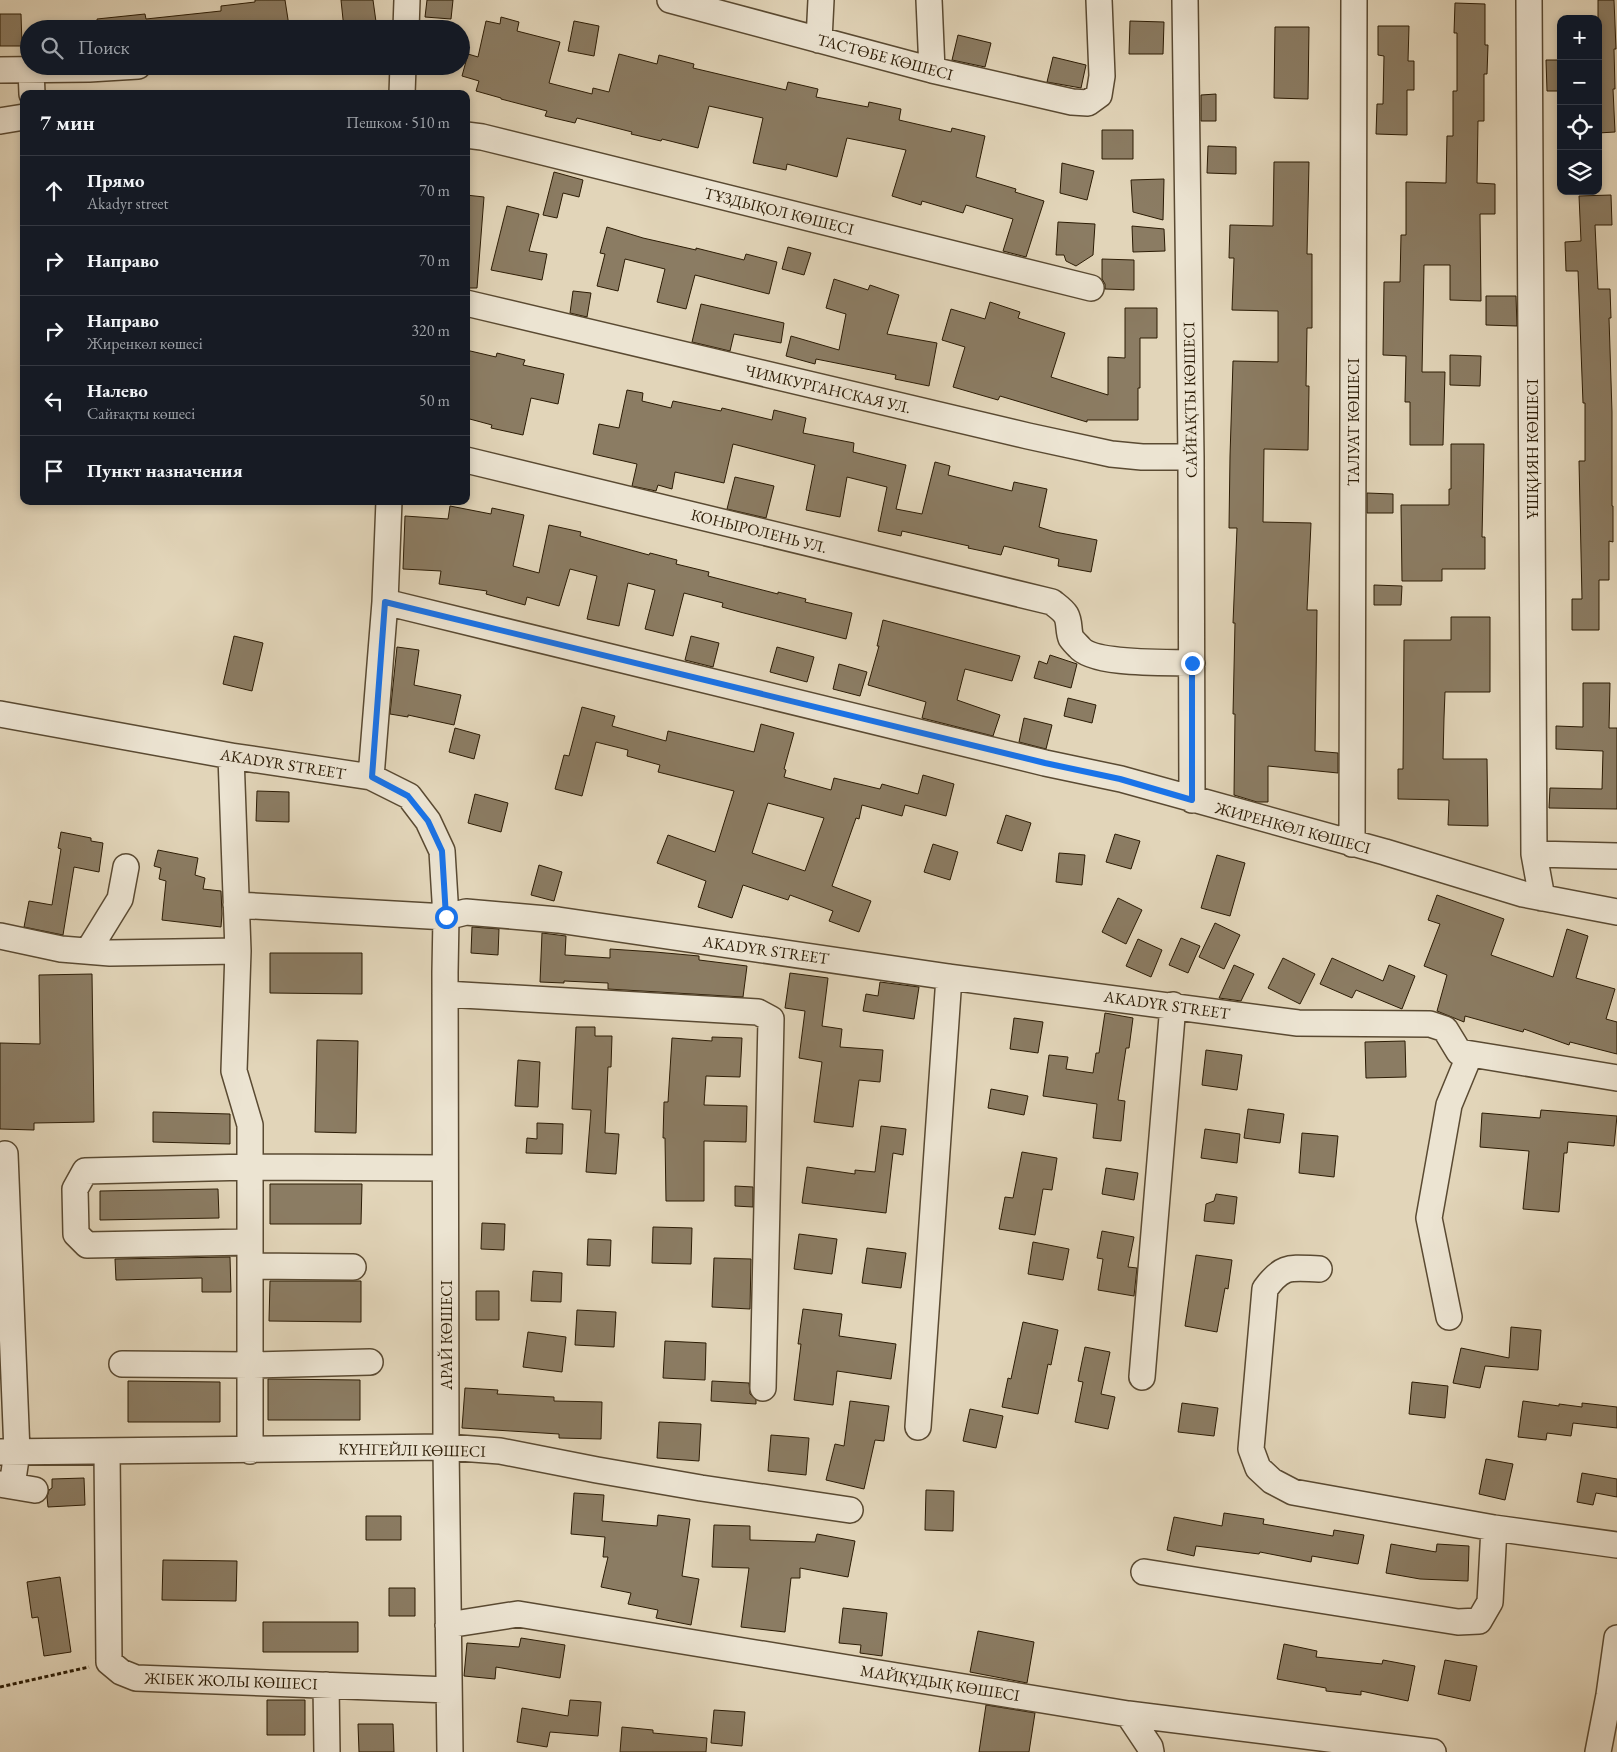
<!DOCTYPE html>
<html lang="ru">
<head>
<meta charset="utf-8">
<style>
	body { margin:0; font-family:"EB Garamond",serif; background:#242831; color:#f1f3f6 }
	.controls { position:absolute; right:15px; top:15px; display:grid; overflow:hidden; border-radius:10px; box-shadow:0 2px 8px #0003 }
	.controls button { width:45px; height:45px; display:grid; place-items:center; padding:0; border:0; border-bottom:1px solid #363941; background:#171b24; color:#f1f3f6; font:25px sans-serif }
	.stop { position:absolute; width:15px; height:15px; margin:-11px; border:4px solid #1a73e8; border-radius:50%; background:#fff }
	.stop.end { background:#1a73e8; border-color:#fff; box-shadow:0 1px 5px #0008 }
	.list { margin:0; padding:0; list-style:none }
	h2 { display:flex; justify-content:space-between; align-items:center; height:65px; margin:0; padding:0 20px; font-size:21px }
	h2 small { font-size:16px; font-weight:400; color:#9ea1a6 }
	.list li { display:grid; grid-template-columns:32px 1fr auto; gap:15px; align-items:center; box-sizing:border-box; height:70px; padding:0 20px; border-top:1px solid #363941 }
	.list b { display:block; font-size:19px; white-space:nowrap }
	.list p { margin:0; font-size:16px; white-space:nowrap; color:#9ea1a6 }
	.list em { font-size:16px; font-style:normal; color:#9ea1a6 }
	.icon { flex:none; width:28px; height:28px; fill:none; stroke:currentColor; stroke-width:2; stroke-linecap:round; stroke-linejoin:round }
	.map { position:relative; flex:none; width:1617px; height:1752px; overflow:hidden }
	.search { position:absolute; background:#171b24; box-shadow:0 2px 8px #0003; left:20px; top:20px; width:450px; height:55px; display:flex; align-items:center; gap:12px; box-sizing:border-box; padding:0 18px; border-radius:28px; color:#9ea1a6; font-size:19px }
	.panel { position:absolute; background:#171b24; box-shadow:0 2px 8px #0003; left:20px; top:90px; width:450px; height:415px; border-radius:10px }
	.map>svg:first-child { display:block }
	.building { fill:#8b7c63; stroke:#2c1c05; fill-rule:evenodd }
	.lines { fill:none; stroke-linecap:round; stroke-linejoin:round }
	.minor-casing { stroke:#5a4a32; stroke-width:28 }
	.path { stroke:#2c1c05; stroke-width:3; stroke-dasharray:4 2.5; stroke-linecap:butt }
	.minor { stroke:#ece4d2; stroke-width:25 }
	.route { stroke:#1a73e8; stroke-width:6 }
	.labels { text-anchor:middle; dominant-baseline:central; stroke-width:4; stroke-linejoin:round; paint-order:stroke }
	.street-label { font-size:16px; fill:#2c1c05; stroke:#ece4d2 }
</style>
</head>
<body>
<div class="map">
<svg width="1617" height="1752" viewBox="0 0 1617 1752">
	<rect width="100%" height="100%" fill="#e2d5b9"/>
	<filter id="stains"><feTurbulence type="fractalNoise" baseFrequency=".004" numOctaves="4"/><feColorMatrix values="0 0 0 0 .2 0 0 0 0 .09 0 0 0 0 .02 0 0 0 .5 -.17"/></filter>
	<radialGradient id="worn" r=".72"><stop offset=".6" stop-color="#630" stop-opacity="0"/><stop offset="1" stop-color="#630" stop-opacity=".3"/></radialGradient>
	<!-- building -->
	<path class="building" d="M255,0H285L289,26L259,29L258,21L204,29H98L97,19L145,14L146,19L221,11V6L255,2Z
		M341,0H373L377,29H344Z
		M427,0H453L451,19L425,17Z
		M1598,0H1614L1616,49H1614L1615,89H1613L1615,132L1598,133Z
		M1455,3L1485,4V45H1488L1487,74H1484V121H1478L1477,183L1495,184V214H1480L1481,301L1450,300V265H1424L1422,372H1445L1443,445H1410V402H1405L1406,356L1383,355L1384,282H1400L1401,235H1406V182L1446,183L1447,136H1453V91H1457V33H1454Z
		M0,14H21L22,46H0Z
		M501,17L519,22L517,31L560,42L549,83L592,94L593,88L609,92L619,54L657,64L659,55L694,64L693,68L786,90L788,82L818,89L816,97L868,107L869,102L901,109L899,120L951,132L952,128L985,136L976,177L1016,189L1015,192L1044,201L1026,257L1003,251L1013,219L966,205L963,213L922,201L921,205L892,196L906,150L847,138L837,177L787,164L786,170L753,163L763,118L709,106L698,148L662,139L661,141L631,134L632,132L577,118L575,123L545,116L547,111L501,99V98L476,91L479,81L462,76L468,54L478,57L486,21L500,24Z
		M574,21L599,26L594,56L568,51Z
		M1130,21L1164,22L1163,54H1129Z
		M1378,26H1409L1408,61H1414V90H1407V135L1376,134L1377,104H1383L1384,56L1378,55Z
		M1275,27H1309L1308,99L1274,98Z
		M958,35L991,43L985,67L952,60Z
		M1053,57L1086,65L1081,88L1047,82Z
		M1546,60H1561V91H1547Z
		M1216,94V121H1201V95Z
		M1102,130H1133V159H1102Z
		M1208,146L1236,147V174L1207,173Z
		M1274,162H1309L1307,254H1312V328H1307L1306,386H1309L1308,450L1264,449L1263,522L1311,523L1307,610H1317L1315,751L1338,753V773L1268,766V802H1257L1234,795L1235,714H1233L1235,623H1233L1237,528H1229L1230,456L1233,361L1278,362V311L1232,310L1234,258H1229L1230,225L1273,226Z
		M1062,163L1094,171L1087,200L1060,193Z
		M554,172L583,180L579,197L563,193L557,218L543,215Z
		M1164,179L1163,220L1133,212L1131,180Z
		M466,195L484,197L477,288H466Z
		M1611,195L1612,225H1595L1598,289H1610L1611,318H1609L1612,412V506H1613V542L1609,541V580H1599V630H1572V599H1582L1579,461H1585V403H1583L1578,271H1566L1565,242L1581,241L1579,196Z
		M507,206L539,214L529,251L547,254L542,280L491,270Z
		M1058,222L1095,224L1093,255L1076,266L1066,261L1064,255H1056Z
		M1132,226L1164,229L1165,251L1133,252Z
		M607,227L643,238L696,250V248L744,260L746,254L777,262L769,294L695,275L686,309L657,302L665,269L625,259L618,291L597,286L605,254L600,253Z
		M788,247L811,253L804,275L782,269Z
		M1102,259L1134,260V290L1105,289V284L1102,279Z
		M834,279L868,290L870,285L899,295L887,334L937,343L929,386L895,379L896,375L816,359L815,364L786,356L791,336L839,350L846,314L826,308Z
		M573,291L591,293L587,317L570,313Z
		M1486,296H1516L1517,326L1486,325Z
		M990,302L1020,312L1018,318L1065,333L1051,377L1108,395V357L1125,358V308H1157V338H1140V388H1138V420H1087V422L1000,396L998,400L953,387L965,347L942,340L951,309L985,319Z
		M701,304L784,323L781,343L734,334L730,351L692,342Z
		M466,350L496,357L497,353L525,360L523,365L564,374L558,404L531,398L523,435L491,428L492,425L466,418Z
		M1450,355L1481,356L1480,386L1450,385Z
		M627,390L643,393L642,401L671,408L673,401L721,411L722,408L772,420L774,410L806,418L803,433L854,443L853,452L906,465L896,509L922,514L935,462L950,466L948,475L1012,491L1014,482L1047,489L1039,527L1055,532L1097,540L1091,572L1058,566L1059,559L1004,546L1001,555L968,548L969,546L902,531L901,536L878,531L887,487L847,477L840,517L806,510L815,465L733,444L724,483L675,472L672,489L658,485L656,491L632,486L637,464L593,454L599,424L619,428Z
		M1451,444H1484L1482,537H1485V569H1442V581H1402L1401,505H1449V489H1451Z
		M735,477L774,486L766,518L727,509Z
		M1367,493L1393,494V513H1367Z
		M450,506L491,514L492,508L524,515L513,566L539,573L549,525L581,532L580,536L649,555L650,553L677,560L676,564L709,572L708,576L778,594V592L806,599L805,602L852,613L846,639L740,612L722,607L723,603L684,593L673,636L645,629L655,590L628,583L619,626L587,619L597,576L570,569L559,606L527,597L525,605L486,594L487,591L439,584L441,571L403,569L405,516L448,519Z
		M1374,585L1402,586L1401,605H1374Z
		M1451,617H1490V692H1445L1444,718L1443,759H1487L1488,826L1448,825L1449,800L1398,799V769H1403L1404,640H1451Z
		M883,620L1020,656L1012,681L965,669L957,700L1000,715L993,736L922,718L926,702L868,685L879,646H877Z
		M234,636L263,643L252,691L223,684Z
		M691,636L719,643L713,667L685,660Z
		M397,647L419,650L414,685L461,695L454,725L408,715V717L390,714Z
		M777,647L814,657L807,682L770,672Z
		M1050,655L1077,664L1071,688L1034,678L1039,661L1047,664Z
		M839,664L867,672L860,696L833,689Z
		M1583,683H1610L1609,728H1617V809L1549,808L1550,788L1602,789L1603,751L1556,749V726L1583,727Z
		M1068,698L1096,705L1092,723L1064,716Z
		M582,707L615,716L612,726L666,741L668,731L754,752L761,724L794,733L784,769L786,770L784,777L831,790L834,778L880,789L882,784L918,794L923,775L954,784L946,816L905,805L902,816L862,805L859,819L856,818L832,886L871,901L859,932L829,921L833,911L790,895L788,900L743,885L732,918L698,907L706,881L657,863L668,835L715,852L734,791L658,772L660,765L627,756L628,750L596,742L582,796L555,789L564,755L569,756ZM768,803L824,818L805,871L752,853Z
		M1024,718L1052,725L1046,749L1019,742Z
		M455,728L480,735L474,759L449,752Z
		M257,791L289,792V822L256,821Z
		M475,794L508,803L501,832L468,823Z
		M1006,815L1031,823L1022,851L997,843Z
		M61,832L91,838V841L103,843L99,872L74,867L63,935L24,927L29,901L52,905L61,849L58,848Z
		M1115,834L1140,841L1131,869L1106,862Z
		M933,844L958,852L950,880L924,872Z
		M158,850L198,858L195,875L205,878L203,889L221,891L222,914L221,927L162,920L166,881L159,879L161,868L154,866Z
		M1059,853L1085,855L1082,885L1056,882Z
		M1217,855L1245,863L1230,916L1201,908Z
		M539,865L562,872L554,901L531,895Z
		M1437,895L1504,919L1491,955L1553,977L1567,929L1588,936L1576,978L1615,989L1606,1019L1617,1022V1054L1570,1042L1569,1045L1524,1029L1523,1032L1465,1016L1464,1022L1437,1011L1447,975L1424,966L1440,924L1428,920Z
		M1118,898L1142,910L1126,944L1102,932Z
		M1215,923L1240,935L1224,969L1199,957Z
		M472,927L499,929L498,955L471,953Z
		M542,933L566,936L565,955L610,958V949L655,952L699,956V960L747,966L743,997L608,989V983L564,981V983L540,982Z
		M1181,938L1200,946L1188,973L1169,965Z
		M1138,939L1162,950L1151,977L1126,966Z
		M270,953H362V994L270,993Z
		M1283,958L1315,974L1300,1004L1268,988Z
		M1332,958L1383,981L1389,965L1415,976L1402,1009L1356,990L1352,998L1320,984Z
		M1234,965L1254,974L1241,1001L1219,998Z
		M790,973L828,978L822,1026L842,1029L840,1047L883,1050L880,1082L859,1080L853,1127L814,1122L822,1062L799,1058L805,1011L785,1008Z
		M92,974L94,1122L34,1123V1130L0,1129V1043L40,1044L39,975Z
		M880,982L919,987L914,1019L863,1011L866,994L878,996Z
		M1105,1013L1133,1018L1129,1048H1126L1118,1100L1125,1101L1121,1141L1093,1138L1097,1104L1043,1096L1049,1055L1068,1057L1066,1069L1093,1073L1096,1053H1099Z
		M1014,1018L1043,1022L1038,1053L1010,1049Z
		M576,1027H595V1036H612L611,1067H608L605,1133L619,1134L616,1174L586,1172L591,1110L572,1109Z
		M712,1037L742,1038L740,1077L706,1076L704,1105L747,1106L746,1142L704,1141V1201H666L665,1138H663L664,1102H668L672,1038L712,1041Z
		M317,1040L358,1041L356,1133L315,1132Z
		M1405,1041L1406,1077L1366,1078L1365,1042Z
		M1206,1050L1242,1055L1237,1090L1202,1085Z
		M518,1060L540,1062L538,1107L515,1106Z
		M991,1089L1028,1096L1024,1115L988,1108Z
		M1248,1109L1284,1114L1280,1143L1244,1138Z
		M1541,1110L1617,1116L1614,1146L1568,1142L1567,1153H1564L1559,1212L1523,1209L1529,1151L1480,1147L1482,1113L1540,1118Z
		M153,1112L230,1114V1144L153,1142Z
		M537,1123L563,1124L562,1154L526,1153L527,1138L537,1139Z
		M881,1126L906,1129L903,1155L893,1153L886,1213L802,1203L807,1167L855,1174V1170L875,1172Z
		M1205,1129L1240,1134L1237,1163L1201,1158Z
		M1302,1133L1338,1136L1334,1177L1299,1173Z
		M1022,1152L1057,1158L1052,1190L1043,1189L1035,1235L999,1229L1005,1197L1013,1198Z
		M1106,1168L1138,1173L1134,1200L1102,1194Z
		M270,1184H362L361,1224H270Z
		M735,1186L753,1187V1207L735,1206Z
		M218,1189L219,1218L100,1220V1191Z
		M1216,1194L1237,1197L1234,1224L1204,1221L1206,1204L1214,1201Z
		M482,1223L505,1224L504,1250L481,1249Z
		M653,1227L692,1228L691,1264L652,1263Z
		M1102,1231L1134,1237L1128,1267L1137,1268L1134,1296L1098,1290L1103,1259L1097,1258Z
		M799,1234L837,1239L832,1274L794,1269Z
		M588,1239L611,1240L610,1266L587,1265Z
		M1033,1242L1069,1249L1063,1280L1028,1274Z
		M867,1248L906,1253L901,1288L862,1283Z
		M1196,1255L1232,1260L1228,1289L1225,1288L1217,1332L1185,1326Z
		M230,1257L231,1292H202V1278L116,1280L115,1259Z
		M714,1258L751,1259L750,1309L712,1307Z
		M533,1271L562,1273L561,1302L531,1301Z
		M270,1281H361V1322L269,1321Z
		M476,1291H499V1320H476Z
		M803,1309L842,1314L839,1336L896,1344L891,1379L837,1371L833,1405L794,1400L801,1344H798Z
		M577,1310L616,1312L614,1347L575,1345Z
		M1023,1322L1058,1330L1051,1365L1048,1364L1038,1414L1002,1407L1008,1378L1011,1379Z
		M1511,1327L1541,1330L1538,1370L1485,1366L1480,1388L1453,1383L1461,1348L1509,1358Z
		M528,1332L566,1337L562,1372L523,1367Z
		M665,1341L706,1343L705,1380L663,1378Z
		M1085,1347L1110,1352L1101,1394L1115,1397L1108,1429L1075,1422L1083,1382L1078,1381Z
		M268,1379L360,1380V1420H268Z
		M128,1381L220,1382V1422H128Z
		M712,1381L749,1383L750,1394L756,1400V1404L711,1401Z
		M1412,1382L1448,1386L1445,1418L1409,1414Z
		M465,1388L498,1390L497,1394L554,1397V1401L602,1402L601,1439L559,1438V1434L462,1428Z
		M850,1401L889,1406L884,1441L875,1440L864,1489L826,1480L835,1444L844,1446Z
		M1523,1401L1559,1406V1404L1582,1407V1403L1617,1407V1428L1573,1423L1571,1436L1547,1433L1546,1440L1518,1437Z
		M1182,1403L1218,1408L1214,1436L1178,1432Z
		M970,1409L1003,1416L996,1448L963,1441Z
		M659,1422L701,1424L699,1461L657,1458Z
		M771,1435L809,1438L806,1475L768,1471Z
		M1486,1459L1513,1464L1505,1500L1479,1494Z
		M1582,1473L1617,1479V1497L1596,1493L1593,1505L1577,1502Z
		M84,1478L85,1505L48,1507L47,1497L49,1490L52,1488V1479Z
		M926,1490L954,1491L953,1531L925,1530Z
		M574,1493L604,1495L602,1521L657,1526L658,1515L690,1519L682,1576L699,1579L691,1625L656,1618L658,1610L628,1604L631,1593L601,1587L608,1557H603L605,1537L571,1534Z
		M1224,1513L1264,1519L1263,1524L1333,1536L1334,1530L1364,1535L1358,1564L1312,1556L1311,1562L1260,1552L1259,1554L1196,1546L1194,1556L1167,1550L1174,1517L1222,1526Z
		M366,1516H401V1540H366Z
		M714,1525L750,1526V1540L815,1542L817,1534L855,1541L848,1577L800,1568V1578H791L785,1632L741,1627L749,1568L712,1567Z
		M1391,1544L1436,1552L1437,1544L1469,1546L1468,1581L1420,1579L1386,1573Z
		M163,1560L237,1561L236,1601L162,1600Z
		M60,1577L71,1652L44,1656L38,1617L32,1618L27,1582Z
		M389,1588H415V1616H389Z
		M843,1608L887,1613L882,1656L860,1653L861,1645L839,1643Z
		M263,1622H358V1652H263Z
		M978,1631L1034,1642L1027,1683L970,1672Z
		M521,1638L565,1645L560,1678L496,1667L495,1679L464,1676L467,1643L519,1647Z
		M1284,1644L1317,1651L1316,1657L1382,1664L1383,1660L1415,1666L1408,1701L1361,1691V1695L1326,1691V1688L1277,1679Z
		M1445,1660L1477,1666L1470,1701L1438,1694Z
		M267,1700H305V1735H267Z
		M570,1700L601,1702L598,1736L550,1732L547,1747L517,1742L522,1708L568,1716Z
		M986,1705L1035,1713L1029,1752H979Z
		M714,1710L745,1712L742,1746L711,1743Z
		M358,1724H393L394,1752H359Z
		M622,1727L653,1730V1733L707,1738L706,1752H620Z"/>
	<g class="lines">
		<!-- minor casing -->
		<g class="minor-casing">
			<path id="minor" d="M670,0L932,70L1072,102L1088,103L1099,95L1102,76L1099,0
				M929,0L932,70
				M1185,0L1191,457L1192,800
				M1529,0L1534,854L1542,898
				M406,29L407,0
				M819,40L821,0
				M31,69L32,94
				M0,70L89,69L138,66
				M402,94L403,66
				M0,121L24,117
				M466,135L482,137L1091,288
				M466,303L1028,436L1111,454L1142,457H1191
				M466,460L1052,602C1057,606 1063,610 1066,615C1070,622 1068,631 1071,638C1073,641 1076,644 1079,647C1093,665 1168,662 1192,663
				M385,602L1045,763L1121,779L1385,852L1523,894L1617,912
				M0,714L231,756L371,777L409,796L428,821L442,851L446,917L445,972L446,1447L450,1752
				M231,756L238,951L234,1071L250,1125V1451
				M371,777L385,602L389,501
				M1352,844L1354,0
				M1534,854L1617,856
				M236,905L446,917L466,912L558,920L949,977L1298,1023L1430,1024L1445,1029L1459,1052L1617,1078
				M0,936L61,949L110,953L238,951
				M88,951L120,899L126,867
				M445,994L758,1012L771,1019L763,1388
				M5,1154L17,1452L12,1486
				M250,1242L87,1245L76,1234L75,1189L85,1171L250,1167L445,1168
				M250,1266L353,1267
				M1319,1269C1291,1268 1283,1264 1265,1289L1251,1449L1258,1468L1272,1481L1293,1492L1494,1528L1617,1545
				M1449,1317L1429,1218L1449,1105L1470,1054
				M122,1364L250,1365L370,1362
				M1142,1377L1173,1005
				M918,1427L949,977
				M0,1452L446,1447L500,1451L597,1470L701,1488L850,1510
				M107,1452L109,1662L121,1672L136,1678L449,1690
				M0,1484L35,1490
				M1144,1572L1458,1622L1479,1621L1490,1602L1494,1528
				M448,1625L518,1614L1128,1714L1433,1752
				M326,1685L327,1752
				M1128,1714L1150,1747L1151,1752
				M1598,1752L1609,1695L1617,1638"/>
		</g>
		<!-- path -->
		<path class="path" d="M0,1687L89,1667"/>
		<!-- minor -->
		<use href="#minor" class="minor"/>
	</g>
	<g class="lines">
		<!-- route -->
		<path class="route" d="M446,917L442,851L428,821L408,796L372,777L385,602L1045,763L1120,779L1192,800V663"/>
	</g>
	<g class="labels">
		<!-- street labels -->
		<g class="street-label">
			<text transform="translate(885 57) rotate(15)">ТАСТӨБЕ КӨШЕСІ</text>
			<text transform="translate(779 211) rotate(14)">ТҰЗДЫҚОЛ КӨШЕСІ</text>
			<text transform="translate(828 389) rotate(13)">ЧИМКУРГАНСКАЯ УЛ.</text>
			<text transform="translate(1190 400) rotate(-91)">САЙҒАҚТЫ КӨШЕСІ</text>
			<text transform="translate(1353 422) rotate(-90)">ТАЛУАТ КӨШЕСІ</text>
			<text transform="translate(1532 449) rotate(-90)">ҰШҚИЯН КӨШЕСІ</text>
			<text transform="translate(759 531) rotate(14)">КОНЫРОЛЕНЬ УЛ.</text>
			<text transform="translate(283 764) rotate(9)">AKADYR STREET</text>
			<text transform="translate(1293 828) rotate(15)">ЖИРЕНКӨЛ КӨШЕСІ</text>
			<text transform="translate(766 950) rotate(8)">AKADYR STREET</text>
			<text transform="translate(1167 1005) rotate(8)">AKADYR STREET</text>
			<text transform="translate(446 1335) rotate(-90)">АРАЙ КӨШЕСІ</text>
			<text transform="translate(412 1450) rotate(1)">КҮНГЕЙЛІ КӨШЕСІ</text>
			<text transform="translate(231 1681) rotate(2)">ЖІБЕК ЖОЛЫ КӨШЕСІ</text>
			<text transform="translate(940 1683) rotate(9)">МАЙҚҰДЫҚ КӨШЕСІ</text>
		</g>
	</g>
	<rect width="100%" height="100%" filter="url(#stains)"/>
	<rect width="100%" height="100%" fill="url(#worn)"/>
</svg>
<div class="controls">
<button>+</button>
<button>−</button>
<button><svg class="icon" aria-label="locate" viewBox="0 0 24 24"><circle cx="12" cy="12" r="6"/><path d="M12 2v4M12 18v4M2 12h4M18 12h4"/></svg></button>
<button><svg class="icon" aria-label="layers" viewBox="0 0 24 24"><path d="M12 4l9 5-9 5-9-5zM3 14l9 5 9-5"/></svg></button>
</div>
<div class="stop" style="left:446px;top:917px"></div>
<div class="stop end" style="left:1192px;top:663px"></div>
<div class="search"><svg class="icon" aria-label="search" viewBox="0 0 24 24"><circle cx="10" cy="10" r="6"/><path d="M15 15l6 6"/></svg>Поиск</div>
<section class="panel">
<h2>7 мин<small>Пешком · 510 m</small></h2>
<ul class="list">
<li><svg class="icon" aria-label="ahead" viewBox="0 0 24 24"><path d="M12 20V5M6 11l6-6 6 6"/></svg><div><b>Прямо</b><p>Akadyr street</p></div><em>70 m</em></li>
<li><svg class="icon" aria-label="right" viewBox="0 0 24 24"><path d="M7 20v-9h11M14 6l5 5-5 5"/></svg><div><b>Направо</b></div><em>70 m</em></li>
<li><svg class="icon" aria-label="right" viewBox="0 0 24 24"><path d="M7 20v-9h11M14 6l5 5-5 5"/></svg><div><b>Направо</b><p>Жиренкөл көшесі</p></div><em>320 m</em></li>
<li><svg class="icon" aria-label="left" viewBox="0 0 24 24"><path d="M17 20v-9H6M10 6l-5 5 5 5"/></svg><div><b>Налево</b><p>Сайғақты көшесі</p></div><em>50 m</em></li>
<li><svg class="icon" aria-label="arrive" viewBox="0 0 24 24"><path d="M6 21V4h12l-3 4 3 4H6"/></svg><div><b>Пункт назначения</b></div></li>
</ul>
</section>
</div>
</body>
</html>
